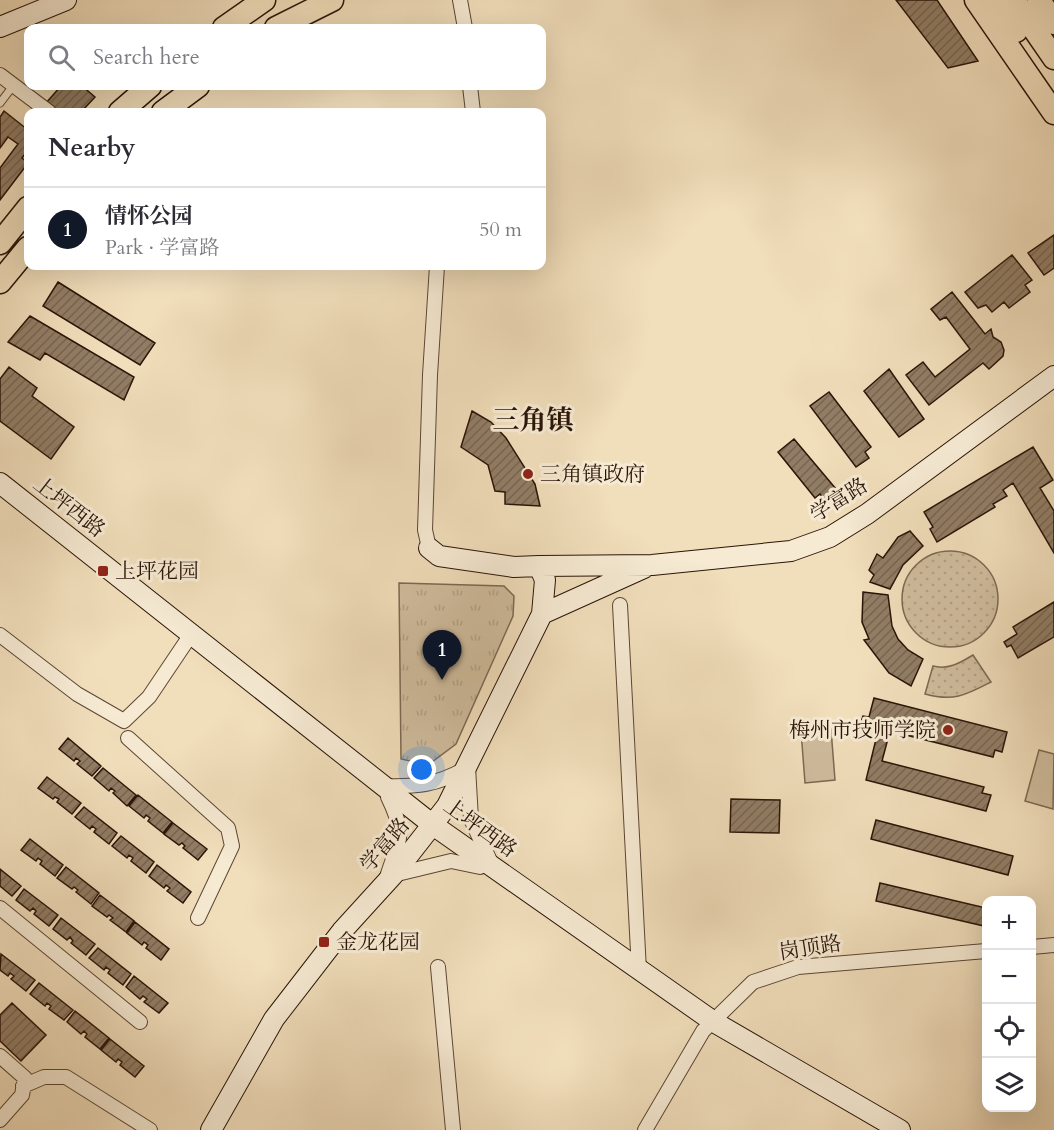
<!DOCTYPE html>
<html lang="en">
<head>
<meta charset="utf-8">
<style>
	body { margin:0; font-family:Cardo,"Noto Serif SC",serif; background:#f2f2f3; color:#2b2b33 }
	.controls { position:absolute; right:18px; bottom:18px; display:grid; overflow:hidden; border-radius:12px; box-shadow:0 6px 24px #0002 }
	.controls button { width:54px; height:54px; display:grid; place-items:center; padding:0; border:0; border-bottom:2px solid #e1e1e2; background:#fff; color:#2b2b33; font:30px sans-serif }
	.you { position:absolute; left:422px; top:770px; width:21px; height:21px; margin:-15px; border:4px solid #fff; border-radius:50%; background:#1a73e8; box-shadow:0 0 0 9px #1a73e833 }
	.badge { display:grid; place-items:center; width:39px; height:39px; border-radius:50%; background:#111827; color:#fff; font-size:20px; font-weight:700 }
	.pin { position:absolute; translate:-50% -50px; filter:drop-shadow(0 2px 3px #0008) }
	.pin::after { content:''; position:absolute; top:32px; width:21px; height:18px; background:inherit; clip-path:polygon(0 0,100% 0,50% 100%) }
	.list { margin:0; padding:0; list-style:none }
	h2 { display:flex; justify-content:space-between; align-items:center; height:78px; margin:0; padding:0 24px; font-size:26px }
	h2 small { font-size:20px; font-weight:400; color:#7c7c81 }
	.list li { display:grid; grid-template-columns:39px 1fr auto; gap:18px; align-items:center; box-sizing:border-box; height:84px; padding:0 24px; border-top:2px solid #e1e1e2 }
	.list b { display:block; font-size:22px; white-space:nowrap }
	.list p { margin:0; font-size:20px; white-space:nowrap; color:#7c7c81 }
	.list em { font-size:20px; font-style:normal; color:#7c7c81 }
	.icon { flex:none; width:33px; height:33px; fill:none; stroke:currentColor; stroke-width:2; stroke-linecap:round; stroke-linejoin:round }
	.map { position:relative; flex:none; width:1054px; height:1130px; overflow:hidden }
	.search { position:absolute; background:#fff; box-shadow:0 6px 24px #0002; left:24px; top:24px; width:522px; height:66px; display:flex; align-items:center; gap:15px; box-sizing:border-box; padding:0 21px; border-radius:12px; color:#7c7c81; font-size:22px }
	.panel { position:absolute; background:#fff; box-shadow:0 6px 24px #0002; left:24px; top:108px; width:522px; height:162px; border-radius:12px }
	.map>svg:first-child { display:block }
	.grass { fill:url(#grass-dots); stroke:#7c6852; stroke-width:1.5 }
	.park { fill:url(#park-tufts); stroke:#7c6852; stroke-width:1.5 }
	.pitch { fill:#cfbc9d; stroke:#7c6852; stroke-width:1.5 }
	.building { fill:url(#building-hatch); stroke:#2a1408; stroke-width:1.5 }
	.lines { fill:none; stroke-linecap:round; stroke-linejoin:round }
	.lane-casing { stroke:#5c4635; stroke-width:9 }
	.street-casing { stroke:#5c4635; stroke-width:16 }
	.secondary-casing { stroke:#2a1408; stroke-width:22 }
	.primary-casing { stroke:#2a1408; stroke-width:25 }
	.lane { stroke:#f6ead3; stroke-width:7 }
	.street { stroke:#f6ead3; stroke-width:14 }
	.secondary { stroke:#f6ead3; stroke-width:20 }
	.primary { stroke:#f1debb; stroke-width:22 }
	.poi-dot { fill:#8f2418; stroke:#f6ead3; stroke-width:2 }
	.labels { text-anchor:middle; dominant-baseline:central; stroke-width:6; stroke-linejoin:round; paint-order:stroke }
	.poi-label { font-size:21px; fill:#2a1408; stroke:#f6ead3; text-anchor:start }
	.street-label { font-size:21px; fill:#2a1408; stroke:#f6ead3 }
	.district-label { font-size:27px; font-weight:bold; fill:#2a1408; stroke:#f6ead3 }
</style>
</head>
<body>
<div class="map">
<svg width="1054" height="1130" viewBox="0 0 1054 1130">
	<defs>
		<pattern id="grass-dots" width="8" height="8" patternUnits="userSpaceOnUse" patternTransform="scale(1.5)"><rect width="8" height="8" fill="#cfbc9d"/><path d="M2 2h.1M6 6h.1" fill="none" stroke="#b2a186" stroke-width="1.8" stroke-linecap="round"/></pattern>
		<pattern id="park-tufts" width="24" height="20" patternUnits="userSpaceOnUse" patternTransform="scale(1.5)"><rect width="24" height="20" fill="#cfbc9d"/><path d="M3 7l-1-3M5 7V3M7 7l1-3M15 17l-1-3M17 17v-4M19 17l1-3" fill="none" stroke="#b2a186"/></pattern>
		<pattern id="building-hatch" width="6" height="6" patternUnits="userSpaceOnUse" patternTransform="scale(1.5)"><rect width="6" height="6" fill="#917d65"/><path d="M-1 1l2-2M0 6l6-6M5 7l2-2" fill="none" stroke="#776551"/></pattern>
	</defs>
	<rect width="100%" height="100%" fill="#f1debb"/>
	<filter id="stains"><feTurbulence type="fractalNoise" baseFrequency=".00333" numOctaves="4"/><feColorMatrix values="0 0 0 0 .2 0 0 0 0 .09 0 0 0 0 .02 0 0 0 .5 -.17"/></filter>
	<radialGradient id="worn" r=".72"><stop offset=".6" stop-color="#630" stop-opacity="0"/><stop offset="1" stop-color="#630" stop-opacity=".3"/></radialGradient>
	<!-- grass -->
	<path class="grass" d="M902 599a48 48 0 1 1 96 0a48 48 0 1 1-96 0Z
		M973,655L991,682C966,695 954,702 925,694L933,666C948,670 960,663 973,655Z"/>
	<!-- park -->
	<path class="park" d="M399,583L504,586L514,596L513,616L456,744L428,765L401,759Z"/>
	<!-- pitch -->
	<path class="pitch" d="M831,729L835,780L805,783L801,731Z
		M1039,750L1054,754L1053,809L1025,801Z"/>
	<!-- building -->
	<path class="building" d="M896,0H937L978,61L948,68Z
		M61,86H82L95,97L81,112H56L46,103Z
		M4,111L28,130V150L22,158L28,163L0,200V168L18,144L8,137L0,148V117Z
		M1054,235V268L1044,275L1028,253Z
		M1012,255L1032,280L1025,285L1030,292L1009,308L1004,302L992,312L986,305L978,308L965,292Z
		M58,282L155,343L140,365L43,306Z
		M952,292L985,334L991,329L993,337L1001,342L1004,350L1003,356L989,369L983,363L929,405L906,375L923,362L935,377L970,349L946,317L940,320L931,309Z
		M30,316L134,377L124,400L45,353L40,360L8,342Z
		M9,367L37,388L32,396L74,427L51,459L0,421V379Z
		M889,369L924,419L899,437L864,391Z
		M829,392L871,447L865,452L869,458L856,467L810,406Z
		M472,411L491,422L506,438L535,484L540,506L505,504V492L495,491L488,465L461,447Z
		M794,439L836,489L824,499L820,494L815,498L778,452Z
		M1033,447L1053,480L1040,488L1054,511V553L1013,483L1003,490L1007,496L993,504L995,507L937,542L930,529L933,527L924,512Z
		M910,531L923,546L903,565L890,589L870,582L874,575L869,570L877,554L883,558L898,537Z
		M863,592L888,595L892,626L898,639L908,650L923,659L911,686L889,673L864,640L869,639L862,622Z
		M1054,602V637L1018,658L1011,645L1007,647L1004,642L1017,634L1013,627Z
		M874,698L1007,732L1002,752L995,750L993,757L890,731L882,761L984,787L982,793L991,795L986,811L866,780L879,727L861,722L863,716L869,717Z
		M68,738L101,766L92,776L77,764L80,761L76,758L74,761L59,749Z
		M103,768L136,795L127,806L113,793L115,791L111,788L109,791L94,778Z
		M47,777L81,803L72,814L57,802L59,799L55,797L53,799L38,788Z
		M138,795L172,822L163,833L148,821L150,818L146,815L144,818L129,806Z
		M731,799L780,800L779,833L730,832Z
		M84,807L117,833L109,844L94,832L96,829L92,826L90,829L75,817Z
		M876,820L1013,856L1008,875L871,839Z
		M173,823L207,849L198,860L183,848L185,846L182,843L179,845L164,834Z
		M121,836L154,862L146,873L131,861L133,858L129,855L127,858L112,846Z
		M30,839L63,865L55,876L40,864L42,861L38,858L36,861L21,850Z
		M157,865L191,892L183,903L167,891L170,888L166,885L164,888L149,876Z
		M66,867L99,893L91,904L76,892L78,890L74,887L72,889L57,878Z
		M0,869L21,886L12,896L0,886Z
		M880,883L986,908L984,926L876,901Z
		M24,889L58,915L49,926L34,914L36,911L33,908L30,911L16,900Z
		M100,895L134,921L126,932L110,920L113,918L109,915L107,917L92,906Z
		M61,918L95,944L86,955L71,943L73,941L70,937L67,940L53,929Z
		M135,922L169,949L161,960L146,948L148,945L144,942L142,945L127,933Z
		M98,948L131,974L123,985L108,973L110,970L106,967L104,970L89,958Z
		M1,954L35,980L26,991L11,979L14,976L10,973L8,976L0,970Z
		M134,976L168,1003L159,1013L144,1002L147,999L143,996L140,999L126,987Z
		M39,983L73,1010L64,1020L49,1009L51,1006L47,1003L45,1006L30,994Z
		M12,1003L46,1035L21,1061L0,1041V1015Z
		M75,1011L109,1038L100,1049L85,1037L87,1034L84,1031L81,1034L67,1022Z
		M110,1039L144,1066L135,1077L120,1065L122,1062L118,1059L116,1062L101,1050Z"/>
	<g class="lines">
		<!-- lane casing -->
		<g class="lane-casing">
			<path id="lane" d="M0,103L13,86"/>
		</g>
		<!-- street casing -->
		<g class="street-casing">
			<path id="street" d="M460,0L465,28
				M0,75L49,112
				M470,86L473,112
				M429,548L425,530L430,375L437,266
				M620,605L639,971
				M0,635L77,694L124,721L149,697L188,639
				M128,738L228,828L232,846L198,918
				M468,767L471,819L491,863
				M384,786C417,787 436,785 465,769
				M393,875L451,861L480,867
				M387,877C399,839 407,836 388,797
				M0,908L140,1022
				M1032,947L1054,945
				M438,967L453,1130
				M0,1056L25,1078L22,1095L0,1120
				M23,1086L44,1077H66L150,1130
				M645,1130L703,1031L753,982L798,967L986,951"/>
		</g>
		<!-- secondary casing -->
		<g class="secondary-casing">
			<path id="secondary" d="M0,27L66,0
				M0,483L433,825L714,1022L900,1130
				M429,548L439,556L514,567L539,566L652,565L791,551L830,537L867,514L1054,376
				M542,614L644,568
				M211,1130L274,1019L342,931L393,875L447,806L542,614L545,580L539,566"/>
		</g>
		<!-- primary casing -->
		<g class="primary-casing">
			<path id="primary" d="M976,0L1054,113
				M995,0L1016,31
				M1014,0L1054,58
				M1039,0L1054,23
				M224,28L264,0
				M276,28L332,0
				M120,112L150,86
				M163,112L198,86
				M0,243L28,208
				M0,282L28,248"/>
		</g>
		<!-- lane -->
		<use href="#lane" class="lane"/>
		<!-- street -->
		<use href="#street" class="street"/>
		<!-- secondary -->
		<use href="#secondary" class="secondary"/>
		<!-- primary -->
		<use href="#primary" class="primary"/>
	</g>
	<!-- markers -->
	<g class="poi-dot">
		<circle cx="528" cy="474" r="6"/>
		<rect x="97" y="565" width="12" height="12" rx="3"/>
		<circle cx="948" cy="730" r="6"/>
		<rect x="318" y="936" width="12" height="12" rx="3"/>
	</g>
	<g class="labels">
		<!-- poi labels -->
		<g class="poi-label">
			<text x="540" y="474">三角镇政府</text>
			<text x="115" y="571">上坪花园</text>
			<text x="936" y="730" text-anchor="end">梅州市技师学院</text>
			<text x="336" y="942">金龙花园</text>
		</g>
		<!-- street labels -->
		<g class="street-label">
			<text transform="translate(839 500) rotate(-32)">学富路</text>
			<text transform="translate(69 507) rotate(38)">上坪西路</text>
			<text transform="translate(480 828) rotate(36)">上坪西路</text>
			<text transform="translate(385 845) rotate(-50)">学富路</text>
			<text transform="translate(810 948) rotate(-9)">岗顶路</text>
		</g>
		<!-- district labels -->
		<g class="district-label">
			<text x="533" y="420">三角镇</text>
		</g>
	</g>
	<rect width="100%" height="100%" filter="url(#stains)"/>
	<rect width="100%" height="100%" fill="url(#worn)"/>
</svg>
<div class="controls">
<button>+</button>
<button>−</button>
<button><svg class="icon" aria-label="locate" viewBox="0 0 24 24"><circle cx="12" cy="12" r="6"/><path d="M12 2v4M12 18v4M2 12h4M18 12h4"/></svg></button>
<button><svg class="icon" aria-label="layers" viewBox="0 0 24 24"><path d="M12 4l9 5-9 5-9-5zM3 14l9 5 9-5"/></svg></button>
</div>
<div class="you"></div>
<div class="pin badge" style="left:442px;top:680px">1</div>
<div class="search"><svg class="icon" aria-label="search" viewBox="0 0 24 24"><circle cx="10" cy="10" r="6"/><path d="M15 15l6 6"/></svg>Search here</div>
<section class="panel">
<h2>Nearby<small></small></h2>
<ul class="list">
<li><span class="badge">1</span><div><b>情怀公园</b><p>Park · 学富路</p></div><em>50 m</em></li>
</ul>
</section>
</div>
</body>
</html>
